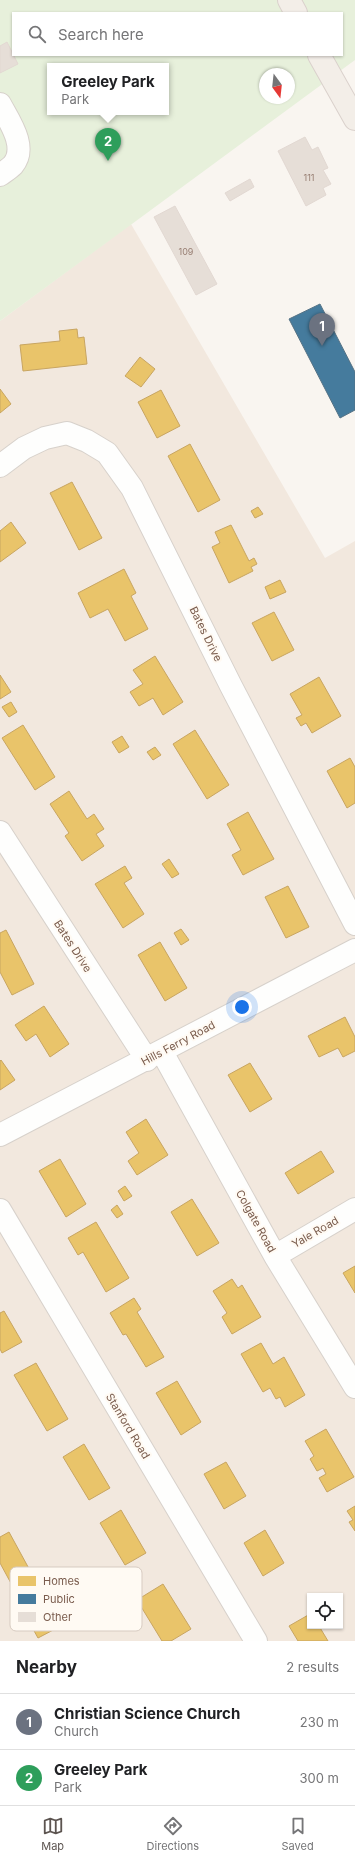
<!DOCTYPE html>
<html lang="en">
<head>
<meta charset="utf-8">
<style>
	body { margin:0; font-family:Inter,sans-serif; background:#f2f2f2; color:#202124 }
	.controls { position:absolute; right:12px; bottom:12px; display:grid; overflow:hidden; border-radius:0px; box-shadow:0 1px 3px #0004 }
	.controls button { width:36px; height:36px; display:grid; place-items:center; padding:0; border:0; border-bottom:1px solid #e0e0e0; background:#fff; color:#202124; font:20px sans-serif }
	.compass { position:absolute; left:259px; top:68px; width:36px; height:36px; border-radius:50%; background:#fff; box-shadow:0 1px 3px #0004; rotate:165deg }
	.you { position:absolute; left:242px; top:1007px; width:14px; height:14px; margin:-10px; border:3px solid #fff; border-radius:50%; background:#1a73e8; box-shadow:0 0 0 6px #1a73e833 }
	.badge { display:grid; place-items:center; width:26px; height:26px; border-radius:50%; background:#5c5450; color:#fff; font-size:13px; font-weight:700 }
	.pin { position:absolute; translate:-50% -33px; filter:drop-shadow(0 1px 2px #0008) }
	.pin::after { content:''; position:absolute; top:21px; width:14px; height:12px; background:inherit; clip-path:polygon(0 0,100% 0,50% 100%) }
	.popup { position:absolute; left:47px; top:63px; width:122px; height:52px; box-sizing:border-box; display:grid; place-content:center; border-radius:0px; background:#fff; filter:drop-shadow(0 1px 3px #0005); font-size:13px; white-space:nowrap; color:#757577 }
	.popup b { font-size:15px; color:#202124 }
	.popup::after { content:''; position:absolute; left:50%; top:100%; margin-left:-8px; border:8px solid transparent; border-top-color:#fff }
	.list { margin:0; padding:0; list-style:none }
	h2 { display:flex; justify-content:space-between; align-items:center; height:52px; margin:0; padding:0 16px; font-size:17px }
	h2 small { font-size:13px; font-weight:400; color:#757577 }
	.list li { display:grid; grid-template-columns:26px 1fr auto; gap:12px; align-items:center; box-sizing:border-box; height:56px; padding:0 16px; border-top:1px solid #e0e0e0 }
	.list b { display:block; font-size:15px; white-space:nowrap }
	.list p { margin:0; font-size:13px; white-space:nowrap; color:#757577 }
	.list em { font-size:13px; font-style:normal; color:#757577 }
	.icon { flex:none; width:22px; height:22px; fill:none; stroke:currentColor; stroke-width:2; stroke-linecap:round; stroke-linejoin:round }
	.map { position:relative; flex:none; width:355px; height:1641px; overflow:hidden }
	.search { position:absolute; background:#fff; box-shadow:0 1px 3px #0004; left:12px; right:12px; top:12px; height:44px; display:flex; align-items:center; gap:10px; box-sizing:border-box; padding:0 14px; border-radius:0px; color:#757577; font-size:15px }
	.sheet { height:164px; background:#fff }
	nav { display:flex; justify-content:space-around; align-items:center; box-sizing:border-box; height:56px; border-top:1px solid #e0e0e0; background:#fff; font-size:11px; color:#757577 }
	nav a { display:grid; justify-items:center; gap:2px }
	nav .on { color:#5c5450 }
	.map>svg:first-child { display:block }
	.residential { fill:#f2e8de; fill-rule:evenodd }
	.green { fill:#e7f0db; fill-rule:evenodd }
	.homes { fill:#e9c46a; stroke:#c8a561 }
	.public { fill:#457b9d; stroke:#557285 }
	.building { fill:#e6ded7; stroke:#e2d8d2 }
	.lines { fill:none; stroke-linecap:round; stroke-linejoin:round }
	.minor-casing { stroke:#d7d1cb; stroke-width:24 }
	.major-casing { stroke:#dad1cc; stroke-width:24 }
	.minor { stroke:#fefefd; stroke-width:22 }
	.major { stroke:#f3eee8; stroke-width:22 }
	.labels { text-anchor:middle; dominant-baseline:central; stroke-width:4; stroke-linejoin:round; paint-order:stroke }
	.number-label { font-size:9px; fill:#977e72 }
	.street-label { font-size:11px; fill:#7a5c4d; stroke:#fffaf3 }
	.key { fill:#fffaf3; stroke:#d7cbc1; stroke-width:1 }
	.key-label { font-size:11px; fill:#7a5c4d }
</style>
</head>
<body>
<div class="map">
<svg width="355" height="1641" viewBox="0 0 355 1641">
	<rect width="100%" height="100%" fill="#f9f5f0"/>
	<!-- residential -->
	<path class="residential" d="M131,224L325,558L355,541V1641H0V321ZM310,1596H340V1626H310Z"/>
	<!-- green -->
	<path class="green" d="M0,0H355V60L0,321ZM13,13H342V55H13ZM50,66H166V112H50ZM265,74H289V98H265Z"/>
	<!-- homes -->
	<path class="homes" d="M77,329L78,338L84,337L87,364L23,371L20,345L60,341L59,331Z
		M140,357L155,369L141,387L125,376Z
		M0,389L11,404L0,413Z
		M161,390L180,426L157,438L138,402Z
		M190,444L220,500L198,512L168,456Z
		M72,482L102,538L79,550L50,493Z
		M258,507L263,514L255,518L251,511Z
		M11,522L26,543L0,562V531Z
		M231,525L249,561L254,558L257,564L251,567L253,571L229,583L212,547L220,543L215,532Z
		M124,569L136,593L131,596L148,629L125,641L108,609L90,618L78,593Z
		M280,580L286,592L270,599L265,587Z
		M274,612L294,650L272,661L252,623Z
		M155,656L183,702L163,715L153,698L139,706L130,692L143,684L133,670Z
		M0,675L11,692L0,699Z
		M319,677L341,716L312,733L306,723L301,726L296,718L302,715L290,694Z
		M11,702L17,712L9,717L2,707Z
		M23,725L55,777L35,790L2,738Z
		M195,730L229,785L207,799L173,744Z
		M122,736L129,747L119,753L112,742Z
		M155,747L161,755L153,760L147,752Z
		M350,758L355,767V803L347,808L327,771Z
		M69,791L87,819L94,814L104,829L96,834L104,846L82,861L65,836L69,833L50,804Z
		M248,812L274,859L243,875L232,855L241,850L227,824Z
		M169,859L179,874L172,878L162,864Z
		M125,866L132,878L124,883L144,914L123,928L95,884Z
		M288,886L309,927L286,938L265,897Z
		M181,929L189,940L181,945L174,933Z
		M6,930L34,984L12,995L0,972V933Z
		M160,942L187,988L165,1001L138,955Z
		M44,1006L69,1044L50,1057L36,1034L26,1041L15,1025Z
		M345,1017L355,1037V1051L343,1057L338,1048L319,1057L308,1036Z
		M1,1060L15,1080L0,1090V1061Z
		M250,1063L272,1099L250,1112L228,1075Z
		M146,1119L168,1155L137,1175L128,1161L139,1153L126,1132Z
		M321,1151L334,1172L298,1194L285,1173Z
		M60,1159L86,1204L66,1217L39,1171Z
		M125,1186L132,1196L124,1201L118,1191Z
		M192,1199L219,1243L197,1256L171,1212Z
		M117,1205L123,1214L117,1218L111,1210Z
		M96,1222L129,1278L106,1292L83,1252L78,1255L68,1238Z
		M355,1266V1293L343,1273Z
		M232,1279L238,1288L242,1285L261,1317L232,1334L222,1317L227,1313L213,1291Z
		M134,1298L141,1309L137,1312L164,1357L146,1367L126,1334L123,1335L110,1313Z
		M4,1311L22,1342L2,1353L0,1349V1313Z
		M261,1343L273,1364L284,1357L305,1395L285,1407L280,1397L276,1399L270,1388L263,1392L241,1354Z
		M36,1363L68,1419L47,1431L14,1375Z
		M177,1381L201,1422L181,1435L156,1393Z
		M326,1429L354,1477L327,1492L319,1478L326,1474L323,1468L317,1471L310,1459L314,1456L305,1441Z
		M84,1444L110,1488L89,1500L63,1457Z
		M226,1462L246,1496L224,1509L204,1474Z
		M355,1506V1531L349,1522L353,1520L347,1511Z
		M121,1510L146,1553L125,1565L100,1523Z
		M265,1530L284,1563L263,1576L244,1543Z
		M9,1532L33,1576L13,1587L0,1563V1537Z
		M163,1584L191,1629L171,1641H162L137,1600Z
		M41,1599L45,1606L50,1603L54,1611L49,1613L57,1628L38,1638L22,1609Z
		M310,1614V1626H319L328,1641H298L289,1626Z"/>
	<!-- public -->
	<path class="public" d="M320,304L355,372V410L340,418L289,319Z"/>
	<!-- building -->
	<path class="building" d="M7,42L18,64L0,73V46Z
		M305,137L312,150L318,147L328,168L323,170L331,184L323,188L326,195L306,206L278,151Z
		M250,179L254,187L230,201L225,193Z
		M175,206L217,284L196,295L154,217Z"/>
	<g class="lines">
		<!-- minor casing -->
		<g class="minor-casing">
			<path id="minor" d="M0,104C9,121 28,147 13,165C9,169 4,172 0,175
				M0,466L24,448L45,438L67,433L87,441L107,453L132,488L231,686L355,924
				M0,832L147,1060
				M162,1052L275,1256L355,1387
				M0,1135L355,950
				M0,1210L256,1641
				M275,1256L355,1209"/>
		</g>
		<!-- major casing -->
		<g class="major-casing">
			<path id="major" d="M289,0L296,13
				M319,55L355,119"/>
		</g>
		<!-- minor -->
		<use href="#minor" class="minor"/>
		<!-- major -->
		<use href="#major" class="major"/>
	</g>
	<g class="labels">
		<!-- number labels -->
		<g class="number-label">
			<text x="309" y="177">111</text>
			<text x="186" y="251">109</text>
		</g>
		<!-- street labels -->
		<g class="street-label">
			<text transform="translate(206 634) rotate(64)">Bates Drive</text>
			<text transform="translate(73 946) rotate(57)">Bates Drive</text>
			<text transform="translate(178 1043) rotate(-28)">Hills Ferry Road</text>
			<text transform="translate(256 1221) rotate(61)">Colgate Road</text>
			<text transform="translate(315 1232) rotate(-30)">Yale Road</text>
			<text transform="translate(128 1426) rotate(59)">Stanford Road</text>
		</g>
	</g>
	<!-- legend -->
	<rect x="10" y="1567" width="132" height="64" rx="6" class="key"/>
	<rect x="18" y="1576" width="18" height="10" fill="#e9c46a"/>
	<rect x="18" y="1594" width="18" height="10" fill="#457b9d"/>
	<rect x="18" y="1612" width="18" height="10" fill="#e6ded7"/>
	<g class="key-label">
		<text x="43" y="1585">Homes</text>
		<text x="43" y="1603">Public</text>
		<text x="43" y="1621">Other</text>
	</g>
</svg>
<div class="controls">
<button><svg class="icon" aria-label="locate" viewBox="0 0 24 24"><circle cx="12" cy="12" r="6"/><path d="M12 2v4M12 18v4M2 12h4M18 12h4"/></svg></button>
</div>
<svg class="compass" viewBox="-18 -18 36 36"><path d="M0-13l5 13h-10z" fill="#e53935"/><path d="M0 13l5-13h-10z" fill="#757577"/></svg>
<div class="you"></div>
<div class="pin badge" style="left:322px;top:346px;background:#6b7280">1</div>
<div class="pin badge" style="left:108px;top:161px;background:#2e9e5b">2</div>
<div class="popup"><b>Greeley Park</b>Park</div>
<div class="search"><svg class="icon" aria-label="search" viewBox="0 0 24 24"><circle cx="10" cy="10" r="6"/><path d="M15 15l6 6"/></svg>Search here</div>
</div>
<section class="sheet">
<h2>Nearby<small>2 results</small></h2>
<ul class="list">
<li><span class="badge" style="background:#6b7280">1</span><div><b>Christian Science Church</b><p>Church</p></div><em>230 m</em></li>
<li><span class="badge" style="background:#2e9e5b">2</span><div><b>Greeley Park</b><p>Park</p></div><em>300 m</em></li>
</ul>
</section>
<nav>
<a class="on"><svg class="icon" aria-label="map" viewBox="0 0 24 24"><path d="M3 6l6-2 6 2 6-2v14l-6 2-6-2-6 2zM9 4v14M15 6v14"/></svg>Map</a>
<a><svg class="icon" aria-label="directions" viewBox="0 0 24 24"><path d="M12 3l9 9-9 9-9-9zM9 14v-3h6M13 9l2 2-2 2"/></svg>Directions</a>
<a><svg class="icon" aria-label="saved" viewBox="0 0 24 24"><path d="M7 4h10v16l-5-4-5 4z"/></svg>Saved</a>
</nav>
</body>
</html>
